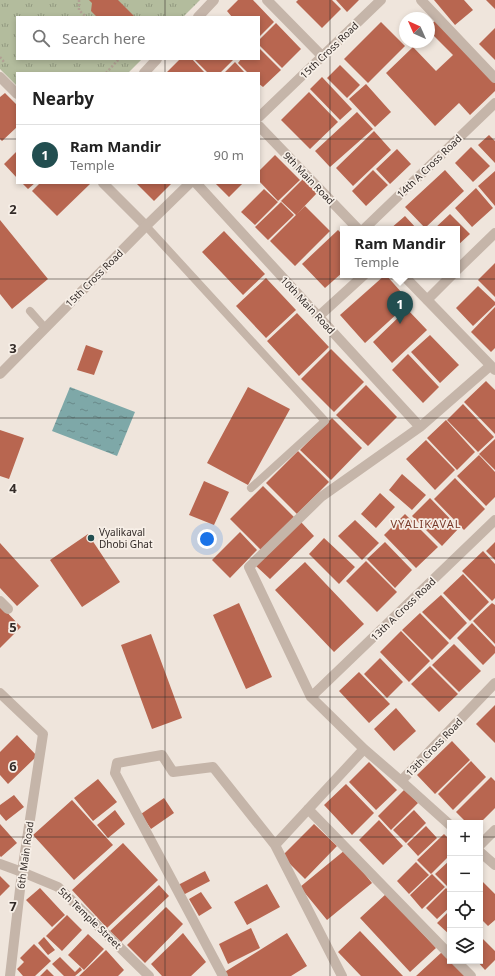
<!DOCTYPE html>
<html lang="en">
<head>
<meta charset="utf-8">
<style>
	body { margin:0; font-family:"Noto Sans",sans-serif; background:#f2f2f2; color:#222 }
	.controls { position:absolute; right:12px; bottom:12px; display:grid; overflow:hidden; border-radius:0px; box-shadow:0 2px 6px #0003 }
	.controls button { width:36px; height:36px; display:grid; place-items:center; padding:0; border:0; border-bottom:1px solid #e0e0e0; background:#fff; color:#222; font:20px sans-serif }
	.compass { position:absolute; left:399px; top:12px; width:36px; height:36px; border-radius:50%; background:#fff; box-shadow:0 2px 6px #0003; rotate:315deg }
	.you { position:absolute; left:207px; top:539px; width:14px; height:14px; margin:-10px; border:3px solid #fff; border-radius:50%; background:#1a73e8; box-shadow:0 0 0 6px #1a73e833 }
	.badge { display:grid; place-items:center; width:26px; height:26px; border-radius:50%; background:#224e50; color:#fff; font-size:13px; font-weight:700 }
	.pin { position:absolute; translate:-50% -33px; filter:drop-shadow(0 1px 2px #0008) }
	.pin::after { content:''; position:absolute; top:21px; width:14px; height:12px; background:inherit; clip-path:polygon(0 0,100% 0,50% 100%) }
	.popup { position:absolute; left:340px; top:226px; width:120px; height:52px; box-sizing:border-box; display:grid; place-content:center; border-radius:0px; background:#fff; filter:drop-shadow(0 1px 3px #0005); font-size:13px; white-space:nowrap; color:#767676 }
	.popup b { font-size:15px; color:#222 }
	.popup::after { content:''; position:absolute; left:50%; top:100%; margin-left:-8px; border:8px solid transparent; border-top-color:#fff }
	.list { margin:0; padding:0; list-style:none }
	h2 { display:flex; justify-content:space-between; align-items:center; height:52px; margin:0; padding:0 16px; font-size:17px }
	h2 small { font-size:13px; font-weight:400; color:#767676 }
	.list li { display:grid; grid-template-columns:26px 1fr auto; gap:12px; align-items:center; box-sizing:border-box; height:60px; padding:0 16px; border-top:1px solid #e0e0e0 }
	.list b { display:block; font-size:15px; white-space:nowrap }
	.list p { margin:0; font-size:13px; white-space:nowrap; color:#767676 }
	.list em { font-size:13px; font-style:normal; color:#767676 }
	.icon { flex:none; width:22px; height:22px; fill:none; stroke:currentColor; stroke-width:2; stroke-linecap:round; stroke-linejoin:round }
	.map { position:relative; flex:none; width:495px; height:976px; overflow:hidden }
	.search { position:absolute; background:#fff; box-shadow:0 2px 6px #0003; left:16px; top:16px; width:244px; height:44px; display:flex; align-items:center; gap:10px; box-sizing:border-box; padding:0 14px; border-radius:0px; color:#767676; font-size:15px }
	.panel { position:absolute; background:#fff; box-shadow:0 2px 6px #0003; left:16px; top:72px; width:244px; height:112px; border-radius:0px }
	.map>svg:first-child { display:block }
	.park { fill:url(#park-tufts) }
	.water { fill:url(#water-ripples) }
	.building { fill:#b86650 }
	.lines { fill:none; stroke-linecap:round; stroke-linejoin:round }
	.path { stroke:#b19f93; stroke-width:2.5; stroke-dasharray:2 2; stroke-linecap:butt }
	.service { stroke:#c5b5a9; stroke-width:8 }
	.minor { stroke:#c5b5a9; stroke-width:10 }
	.tertiary { stroke:#c5b5a9; stroke-width:10 }
	.grid { fill:none; stroke:#332b28; stroke-width:1; stroke-opacity:0.55 }
	.poi-dot { fill:#224e50; stroke:#f7efe7; stroke-width:1.5 }
	.labels { text-anchor:middle; dominant-baseline:central; stroke-width:3.5; stroke-linejoin:round; paint-order:stroke }
	.street-label { font-size:10px; fill:#332b28; stroke:#f7efe7 }
	.poi-label { font-size:10px; fill:#332b28; stroke:#f7efe7; text-anchor:start }
	.neighbourhood-label { font-size:11px; letter-spacing:1px; fill:#793a2a; stroke:#f7efe7 }
	.grid-label { font-size:13px; text-anchor:middle; font-weight:bold; fill:#332b28; stroke:#f7efe7; stroke-width:3.5; stroke-linejoin:round; paint-order:stroke }
</style>
</head>
<body>
<div class="map">
<svg width="495" height="976" viewBox="0 0 495 976">
	<defs>
		<pattern id="park-tufts" width="24" height="20" patternUnits="userSpaceOnUse"><rect width="24" height="20" fill="#b3bc9d"/><path d="M3 7l-1-3M5 7V3M7 7l1-3M15 17l-1-3M17 17v-4M19 17l1-3" fill="none" stroke="#929980"/></pattern>
		<pattern id="water-ripples" width="26" height="14" patternUnits="userSpaceOnUse"><rect width="26" height="14" fill="#7ea8a8"/><path d="M2 4q2-2 4 0t4 0M15 11q2-2 4 0t4 0" fill="none" stroke="#688989"/></pattern>
	</defs>
	<rect width="100%" height="100%" fill="#efe5dc"/>
	<!-- park -->
	<path class="park" d="M0,0H200L183,17H17V59H142L128,73H17V86L0,69Z"/>
	<!-- water -->
	<path class="water" d="M70,387L135,412L117,456L52,431Z"/>
	<!-- building -->
	<path class="building" d="M89,0H118L135,17H97L91,11L92,3Z
		M238,0H253L274,22L259,37V17H232L227,11Z
		M298,0H332L341,9L322,28L296,2Z
		M336,0H359L347,12Z
		M434,0H464L473,10L455,25Z
		M486,0H495V9Z
		M435,21L495,83V91L470,115L459,103L435,126L386,73L413,47L436,71L453,55L429,31V26Z
		M381,22L405,46L368,83L344,59Z
		M276,23L301,49L282,68L259,45V40Z
		M495,28V60L479,44Z
		M259,48L281,70L263,87L259,84V73H248L238,63L241,59H259Z
		M180,59H192L205,73H166Z
		M194,59H232L233,60L220,73H208Z
		M235,62L245,73H224Z
		M340,65L360,85L347,98L327,78Z
		M322,77L352,109L340,120L310,89Z
		M366,84L391,112L375,127L349,99Z
		M309,92L338,122L310,149L281,120Z
		M5,93L17,105V127L2,141L0,139V97Z
		M357,112L373,129L330,167L315,151Z
		M374,131L391,150L353,186L336,168Z
		M489,135L495,141V163L478,145Z
		M471,147L490,166L473,182L455,163Z
		M397,149L411,164L390,184L376,169Z
		M17,151V178L4,164Z
		M275,155L300,180L278,201L259,181V171Z
		M373,170L388,185L366,206L352,191Z
		M445,170L464,191L425,228L405,207Z
		M495,171V206L478,186Z
		M303,179L317,193L296,215L281,201Z
		M22,183H35L28,189Z
		M40,183H89L90,184L57,216L32,191Z
		M136,183H172L154,201Z
		M215,183H243L229,197Z
		M476,188L493,208L472,227L455,208Z
		M264,189L278,202L255,225L241,212Z
		M281,202L294,215L268,240L255,227Z
		M305,206L330,231L295,266L270,241Z
		M450,214L470,234L457,246V229H434Z
		M405,216L417,229H390Z
		M0,220L48,279L12,309L0,294Z
		M338,230L343,235V272L325,288L302,264Z
		M224,231L265,274L243,295L202,252Z
		M495,263V297L478,280Z
		M385,275H386L410,302L365,343L340,315Z
		M266,278L296,310L266,338L236,306Z
		M478,286L495,302V305L473,326L456,308Z
		M495,307V348L491,352L471,332Z
		M407,309L427,330L392,363L373,342Z
		M297,313L329,347L299,376L267,341Z
		M430,335L459,365L440,383L411,352Z
		M86,345L103,351L94,375L77,370Z
		M331,349L364,382L334,412L301,379Z
		M408,354L439,387L423,403L392,370Z
		M486,381L495,390V434L464,402Z
		M366,385L397,417L368,446L336,415Z
		M248,387L290,409L248,485L207,463Z
		M463,404L494,437L478,452L447,420Z
		M332,418L362,448L331,480L300,450Z
		M446,420L475,452L457,470L427,438Z
		M0,430L24,438L9,479L0,476Z
		M495,439V470L479,454Z
		M426,440L455,470L435,490L406,459Z
		M298,451L329,482L297,514L266,483Z
		M479,455L495,472V497L486,506L457,476Z
		M402,474L426,495L412,510L389,490Z
		M455,478L485,509L464,530L434,499Z
		M204,481L229,492L214,525L189,515Z
		M263,486L294,517L261,550L230,519Z
		M380,493L395,507L376,528L361,514Z
		M430,498L459,528L442,546L412,516Z
		M405,514L438,547L416,568L384,535Z
		M355,520L379,543L362,560L338,536Z
		M301,522L314,536L270,579L256,566Z
		M240,532L257,550L230,578L212,560Z
		M88,534L120,582L82,607L50,560Z
		M324,538L355,567L339,584L309,554Z
		M385,542L412,570L395,588L367,559Z
		M495,542V560L486,551Z
		M0,543L39,586L17,606L0,588Z
		M483,551L495,564V598L492,601L462,571Z
		M366,561L397,592L377,612L346,581Z
		M305,562L364,624L334,652L275,590Z
		M463,574L489,602L470,621L443,593Z
		M441,595L467,623L450,640L422,612Z
		M239,603L272,677L246,689L213,615Z
		M492,603L495,605V644L473,621Z
		M0,605L21,627L0,648Z
		M420,613L449,643L432,660L402,630Z
		M472,623L495,647V653L483,665L457,638Z
		M401,631L430,661L409,682L380,652Z
		M151,634L182,718L152,729L121,645Z
		M454,644L481,671L459,692L432,665Z
		M380,658L403,682L387,698L364,674Z
		M430,666L458,694L439,712L411,684Z
		M359,672L390,704L369,723L339,691Z
		M495,705V743L476,724Z
		M396,708L416,731L394,751L374,729Z
		M17,735L37,756L8,784L0,775V752Z
		M452,741L470,760L435,794L417,775Z
		M471,761L486,777L453,810L438,794Z
		M369,762L397,790L376,810L349,782Z
		M491,777L495,781V808L480,823H467L456,812Z
		M98,779L117,802L93,821L74,798Z
		M346,784L374,813L352,835L324,805Z
		M405,789L418,803L391,830L378,816Z
		M14,795L24,807L6,821L0,814V805Z
		M164,798L174,813L151,829L141,814Z
		M72,800L113,845L74,880L33,835Z
		M115,810L125,824L108,838L97,825Z
		M414,810L426,823L406,843L393,830Z
		M379,820L403,846L383,865L359,840Z
		M0,824L17,843L1,857L0,856Z
		M314,824L337,846L305,879L282,856Z
		M426,826L437,838L418,856L407,844Z
		M444,834L450,840V855L431,874L417,860Z
		M123,843L158,880L107,928L72,890Z
		M345,850L372,883L327,920L300,887Z
		M450,860V889L435,874Z
		M416,862L429,875L409,894L397,881Z
		M205,871L210,881L183,895L178,885Z
		M432,874L445,887L422,909L410,895Z
		M0,876L10,886L0,896Z
		M481,880L495,894V920L488,926L480,918V881Z
		M267,884L280,907L247,925L234,902Z
		M159,885L169,896L121,942L110,931Z
		M40,888L65,915L52,927L26,900Z
		M446,888L450,892V907L437,919L426,908Z
		M201,892L212,908L199,916L189,899Z
		M386,894L436,948L410,972L360,918Z
		M166,907L183,924L145,963L127,945Z
		M450,910V935L437,923Z
		M67,915L82,930L62,951L46,936Z
		M251,928L260,948L228,964L219,944Z
		M360,931L403,976H361L338,952Z
		M183,933L206,962L191,976H162L151,964Z
		M287,933L307,966L291,976H224L223,973Z
		M88,934L104,949L84,970L68,955Z
		M480,936L495,951V960L485,970L477,961H480Z
		M44,937L55,950L48,955L38,943Z
		M34,944L51,961L35,976H23L17,969L24,962L20,958Z
		M106,950L124,970L118,976H79Z
		M442,952L465,976H416Z
		M60,957L75,972L80,967L82,970L75,976H64L52,964Z
		M47,969L54,976H40Z"/>
	<g class="lines">
		<!-- path -->
		<path class="path" d="M79,0V10L86,17
			M0,57L4,62
			M106,73L119,59"/>
		<!-- service -->
		<path class="service" d="M146,226L325,421L251,488
			M30,311L45,328"/>
		<!-- minor -->
		<path class="minor" d="M267,0L322,56
			M421,0L495,78
			M198,17L214,0
			M144,73L157,59
			M0,77L17,94
			M259,126L358,229
			M103,183L146,226
			M196,183L420,427
			M364,229L495,103
			M457,270L495,233
			M403,275L495,370
			M427,300L452,275
			M319,316L364,275
			M0,601L8,609
			M0,693L43,734L22,872L10,976
			M311,697L495,520
			M401,781L364,749L311,697L249,567L321,497L420,427L490,366
			M308,809L450,955
			M450,825L401,781L495,683
			M275,845L364,749
			M480,845L495,830
			M480,852L495,865
			M0,864L22,872L58,887L149,976
			M456,961L471,976
			M223,976L115,773L117,763L162,755L173,772L213,767L275,845L342,976"/>
		<!-- tertiary -->
		<path class="tertiary" d="M259,117L381,0
			M0,374L146,226L190,183"/>
	</g>
	<!-- grid -->
	<path class="grid" d="M165,0V17M330,0V976M165,59V73M0,139H17M259,139H495M165,183V976M0,279H495M0,418H495M0,558H495M0,697H495M0,837H450M480,837H495"/>
	<!-- markers -->
	<circle class="poi-dot" cx="91" cy="538" r="4"/>
	<g class="labels">
		<!-- street labels -->
		<g class="street-label">
			<text transform="translate(329 50) rotate(-44)">15th Cross Road</text>
			<text transform="translate(429 166) rotate(-44)">14th A Cross Road</text>
			<text transform="translate(309 178) rotate(46)">9th Main Road</text>
			<text transform="translate(94 278) rotate(-45)">15th Cross Road</text>
			<text transform="translate(308 305) rotate(47)">10th Main Road</text>
			<text transform="translate(403 609) rotate(-44)">13th A Cross Road</text>
			<text transform="translate(434 747) rotate(-46)">13th Cross Road</text>
			<text transform="translate(25 855) rotate(-82)">6th Main Road</text>
			<text transform="translate(90 918) rotate(44)">5th Temple Street</text>
		</g>
		<!-- poi labels -->
		<g class="poi-label">
			<text x="99" y="532">Vyalikaval<tspan x="99" dy="12">Dhobi Ghat</tspan></text>
		</g>
		<!-- neighbourhood labels -->
		<g class="neighbourhood-label">
			<text x="426" y="523">VYALIKAVAL</text>
		</g>
	</g>
	<g class="grid-label">
		<text x="13" y="214">2</text>
		<text x="13" y="353">3</text>
		<text x="13" y="493">4</text>
		<text x="13" y="632">5</text>
		<text x="13" y="771">6</text>
		<text x="13" y="911">7</text>
	</g>
</svg>
<div class="controls">
<button>+</button>
<button>−</button>
<button><svg class="icon" aria-label="locate" viewBox="0 0 24 24"><circle cx="12" cy="12" r="6"/><path d="M12 2v4M12 18v4M2 12h4M18 12h4"/></svg></button>
<button><svg class="icon" aria-label="layers" viewBox="0 0 24 24"><path d="M12 4l9 5-9 5-9-5zM3 14l9 5 9-5"/></svg></button>
</div>
<svg class="compass" viewBox="-18 -18 36 36"><path d="M0-13l5 13h-10z" fill="#e53935"/><path d="M0 13l5-13h-10z" fill="#767676"/></svg>
<div class="you"></div>
<div class="pin badge" style="left:400px;top:324px">1</div>
<div class="popup"><b>Ram Mandir</b>Temple</div>
<div class="search"><svg class="icon" aria-label="search" viewBox="0 0 24 24"><circle cx="10" cy="10" r="6"/><path d="M15 15l6 6"/></svg>Search here</div>
<section class="panel">
<h2>Nearby<small></small></h2>
<ul class="list">
<li><span class="badge">1</span><div><b>Ram Mandir</b><p>Temple</p></div><em>90 m</em></li>
</ul>
</section>
</div>
</body>
</html>
